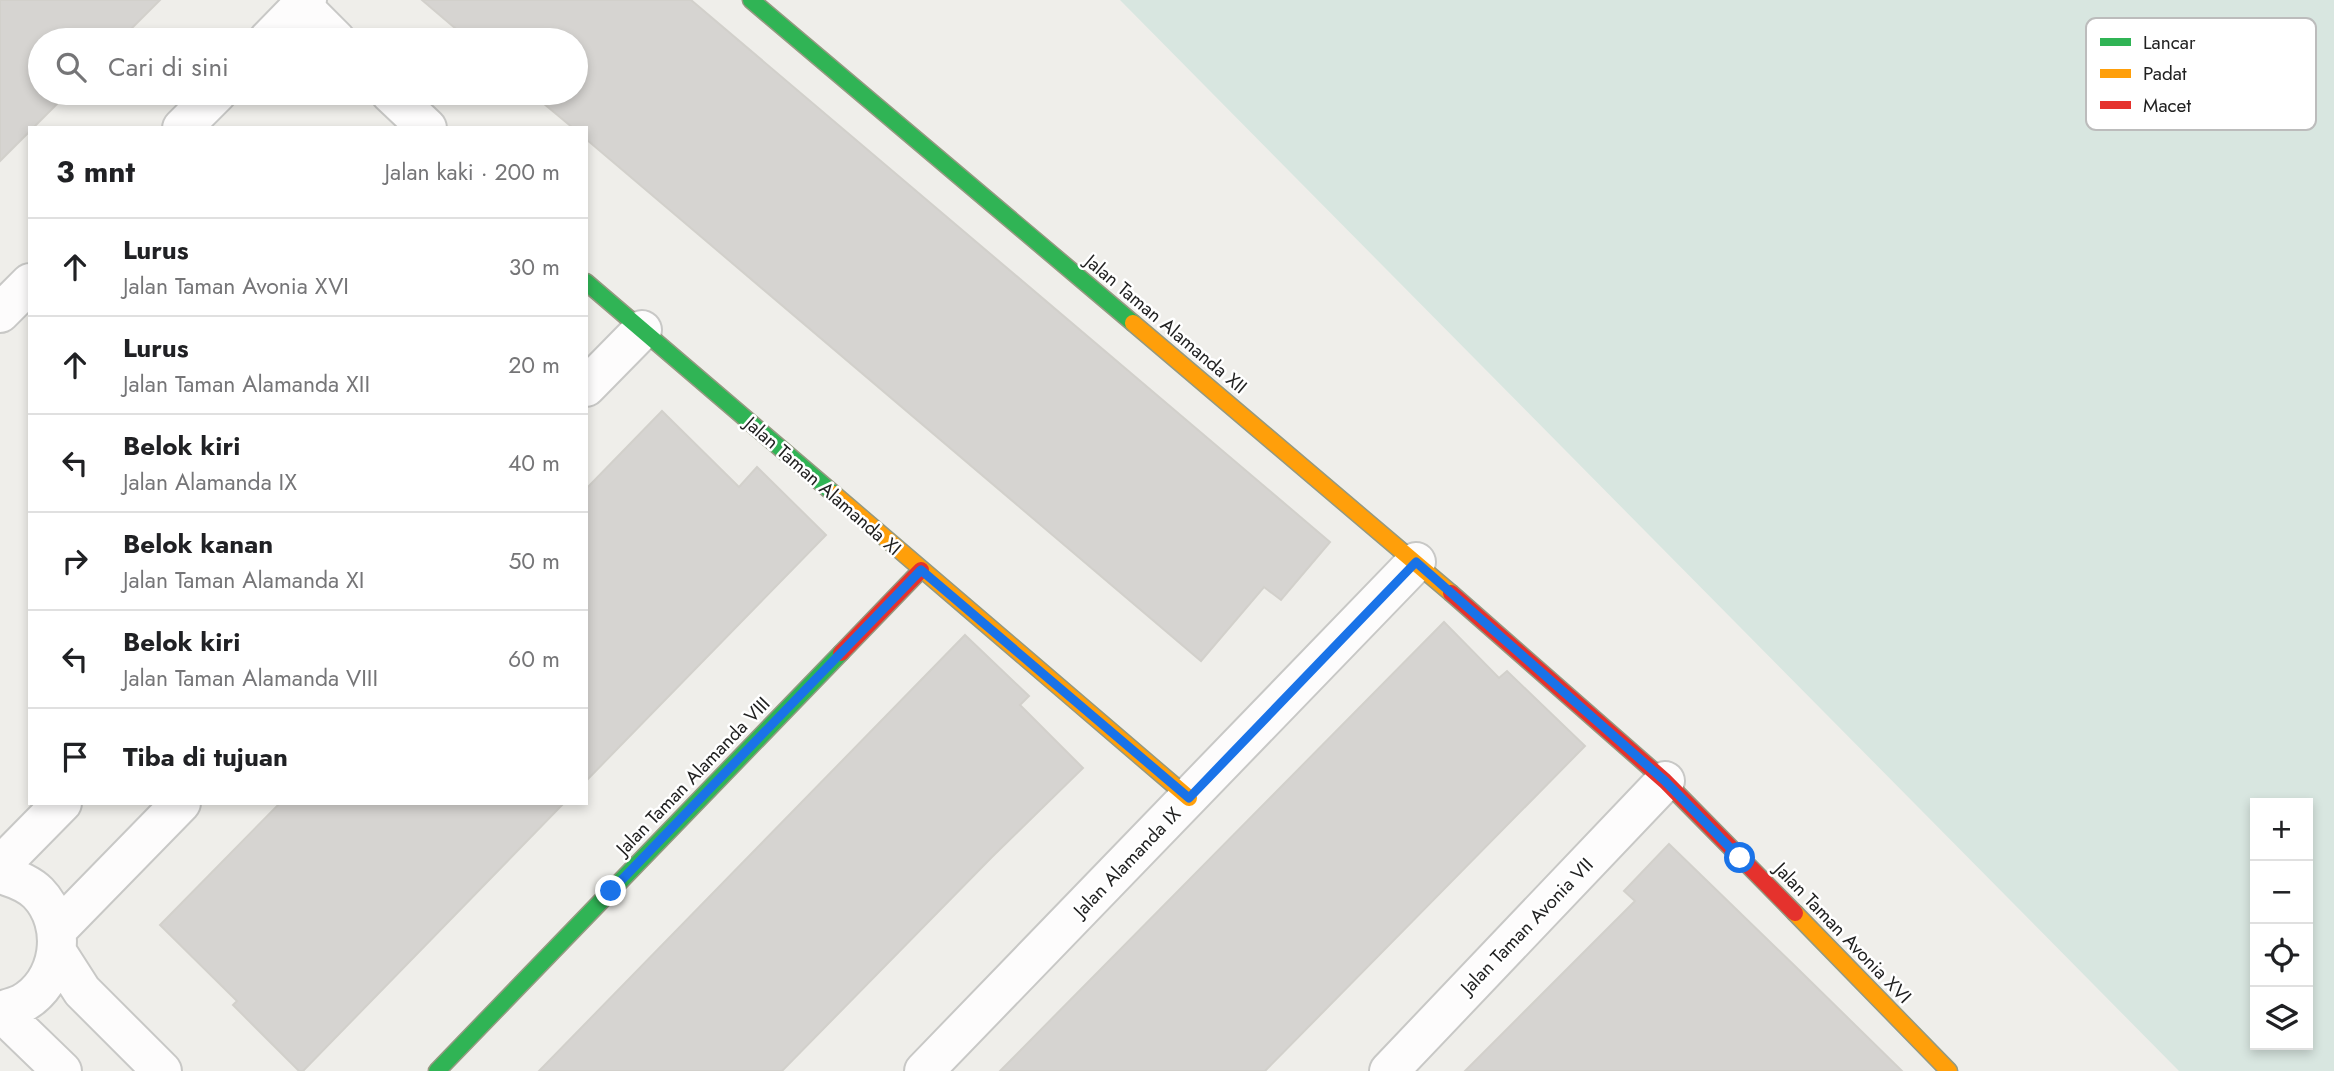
<!DOCTYPE html>
<html lang="id">
<head>
<meta charset="utf-8">
<style>
	body { margin:0; font-family:Jost,sans-serif; background:#f6f6f6; color:#202124 }
	.controls { position:absolute; right:21px; bottom:21px; display:grid; overflow:hidden; border-radius:0px; box-shadow:0 4px 10px #0003 }
	.controls button { width:63px; height:63px; display:grid; place-items:center; padding:0; border:0; border-bottom:2px solid #e0e0e0; background:#fff; color:#202124; font:35px sans-serif }
	.stop { position:absolute; width:21px; height:21px; margin:-16px; border:5px solid #1a73e8; border-radius:50%; background:#fff }
	.stop.end { background:#1a73e8; border-color:#fff; box-shadow:0 2px 7px #0008 }
	.list { margin:0; padding:0; list-style:none }
	h2 { display:flex; justify-content:space-between; align-items:center; height:91px; margin:0; padding:0 28px; font-size:30px }
	h2 small { font-size:23px; font-weight:400; color:#757577 }
	.list li { display:grid; grid-template-columns:46px 1fr auto; gap:21px; align-items:center; box-sizing:border-box; height:98px; padding:0 28px; border-top:2px solid #e0e0e0 }
	.list b { display:block; font-size:26px; white-space:nowrap }
	.list p { margin:0; font-size:23px; white-space:nowrap; color:#757577 }
	.list em { font-size:23px; font-style:normal; color:#757577 }
	.icon { flex:none; width:38px; height:38px; fill:none; stroke:currentColor; stroke-width:2; stroke-linecap:round; stroke-linejoin:round }
	.map { position:relative; flex:none; width:2334px; height:1071px; overflow:hidden }
	.search { position:absolute; background:#fff; box-shadow:0 4px 10px #0003; left:28px; top:28px; width:560px; height:77px; display:flex; align-items:center; gap:18px; box-sizing:border-box; padding:0 24px; border-radius:38px; color:#757577; font-size:26px }
	.panel { position:absolute; background:#fff; box-shadow:0 4px 10px #0003; left:28px; top:126px; width:560px; height:679px; border-radius:0px }
	.map>svg:first-child { display:block }
	.wetland { fill:#d8e6e0; fill-rule:evenodd }
	.building { fill:#d6d4d1; stroke:#d2d0cb; stroke-width:2 }
	.lines { fill:none; stroke-linecap:round; stroke-linejoin:round }
	.street-casing { stroke:#c8c8c6; stroke-width:42 }
	.fast-casing { stroke:#949981; stroke-width:19 }
	.slow-casing { stroke:#949981; stroke-width:19 }
	.jam-casing { stroke:#949981; stroke-width:19 }
	.street { stroke:#fdfcfc; stroke-width:38 }
	.fast { stroke:#30b455; stroke-width:16 }
	.slow { stroke:#ff9f0a; stroke-width:16 }
	.jam { stroke:#e5322d; stroke-width:16 }
	.route { stroke:#1a73e8; stroke-width:9 }
	.labels { text-anchor:middle; dominant-baseline:central; stroke-width:5; stroke-linejoin:round; paint-order:stroke }
	.street-label { font-size:19px; fill:#212121; stroke:#fff }
	.key { fill:#fff; stroke:#bcbcbc; stroke-width:2 }
	.key-label { font-size:19px; fill:#212121 }
</style>
</head>
<body>
<div class="map">
<svg width="2334" height="1071" viewBox="0 0 2334 1071">
	<rect width="100%" height="100%" fill="#efeeea"/>
	<!-- wetland -->
	<path class="wetland" d="M1120,0H2334V1071H2179ZM2255,803H2308V1045H2255Z"/>
	<!-- building -->
	<path class="building" d="M0,0H160L120,40H40V93H68L33,128H30V131L0,161Z
		M422,0H691L1330,542L1281,600L1264,587L1201,661L586,139V128H573L531,93H576V40H469Z
		M662,411L739,487L757,467L826,535L586,781V489Z
		M1444,622L1499,678L1507,671L1585,746L1265,1071H1000Z
		M965,635L1029,696L1020,705L1083,768L992,857L782,1071H539Z
		M280,803H564L303,1071H299L233,1005L237,1001L160,925Z
		M1669,844L1798,969L1902,1071H1465L1635,901L1624,891Z"/>
	<g class="lines">
		<!-- street casing -->
		<g class="street-casing">
			<path id="street" d="M302,6L336,40
				M268,40L307,0
				M390,93L427,128
				M182,128L217,93
				M0,313L30,283
				M586,387L642,330
				M0,866L62,803
				M0,874C14,878 28,883 38,893C69,925 61,983 21,1004C14,1007 7,1009 0,1011
				M57,930L181,803
				M57,952L82,991L162,1071
				M0,1011L62,1071
				M924,1071L1416,562
				M1389,1071L1665,781"/>
		</g>
		<!-- fast casing -->
		<g class="fast-casing">
			<path id="fast" d="M751,0L1133,323
				M586,282L834,494
				M437,1071L841,653"/>
		</g>
		<!-- slow casing -->
		<g class="slow-casing">
			<path id="slow" d="M1133,323L1451,593
				M834,494L1189,798
				M1795,913L1949,1071"/>
		</g>
		<!-- jam casing -->
		<g class="jam-casing">
			<path id="jam" d="M1451,593L1665,781L1795,913
				M841,653L921,570"/>
		</g>
		<!-- street -->
		<use href="#street" class="street"/>
		<!-- fast -->
		<use href="#fast" class="fast"/>
		<!-- slow -->
		<use href="#slow" class="slow"/>
		<!-- jam -->
		<use href="#jam" class="jam"/>
	</g>
	<g class="lines">
		<!-- route -->
		<path class="route" d="M611,891L921,570L1189,798L1416,562L1665,781L1740,858"/>
	</g>
	<g class="labels">
		<!-- street labels -->
		<g class="street-label">
			<text transform="translate(1166 324) rotate(40)">Jalan Taman Alamanda XII</text>
			<text transform="translate(823 486) rotate(41)">Jalan Taman Alamanda XI</text>
			<text transform="translate(693 776) rotate(-46)">Jalan Taman Alamanda VIII</text>
			<text transform="translate(1127 862) rotate(-46)">Jalan Alamanda IX</text>
			<text transform="translate(1527 926) rotate(-46)">Jalan Taman Avonia VII</text>
			<text transform="translate(1843 933) rotate(46)">Jalan Taman Avonia XVI</text>
		</g>
	</g>
	<!-- legend -->
	<rect x="2086" y="18" width="230" height="112" rx="10" class="key"/>
	<rect x="2100" y="38" width="31" height="8" fill="#30b455"/>
	<rect x="2100" y="69" width="31" height="9" fill="#ff9f0a"/>
	<rect x="2100" y="101" width="31" height="8" fill="#e5322d"/>
	<g class="key-label">
		<text x="2143" y="49">Lancar</text>
		<text x="2143" y="80">Padat</text>
		<text x="2143" y="112">Macet</text>
	</g>
</svg>
<div class="controls">
<button>+</button>
<button>−</button>
<button><svg class="icon" aria-label="locate" viewBox="0 0 24 24"><circle cx="12" cy="12" r="6"/><path d="M12 2v4M12 18v4M2 12h4M18 12h4"/></svg></button>
<button><svg class="icon" aria-label="layers" viewBox="0 0 24 24"><path d="M12 4l9 5-9 5-9-5zM3 14l9 5 9-5"/></svg></button>
</div>
<div class="stop" style="left:1740px;top:858px"></div>
<div class="stop end" style="left:611px;top:891px"></div>
<div class="search"><svg class="icon" aria-label="search" viewBox="0 0 24 24"><circle cx="10" cy="10" r="6"/><path d="M15 15l6 6"/></svg>Cari di sini</div>
<section class="panel">
<h2>3 mnt<small>Jalan kaki · 200 m</small></h2>
<ul class="list">
<li><svg class="icon" aria-label="ahead" viewBox="0 0 24 24"><path d="M12 20V5M6 11l6-6 6 6"/></svg><div><b>Lurus</b><p>Jalan Taman Avonia XVI</p></div><em>30 m</em></li>
<li><svg class="icon" aria-label="ahead" viewBox="0 0 24 24"><path d="M12 20V5M6 11l6-6 6 6"/></svg><div><b>Lurus</b><p>Jalan Taman Alamanda XII</p></div><em>20 m</em></li>
<li><svg class="icon" aria-label="left" viewBox="0 0 24 24"><path d="M17 20v-9H6M10 6l-5 5 5 5"/></svg><div><b>Belok kiri</b><p>Jalan Alamanda IX</p></div><em>40 m</em></li>
<li><svg class="icon" aria-label="right" viewBox="0 0 24 24"><path d="M7 20v-9h11M14 6l5 5-5 5"/></svg><div><b>Belok kanan</b><p>Jalan Taman Alamanda XI</p></div><em>50 m</em></li>
<li><svg class="icon" aria-label="left" viewBox="0 0 24 24"><path d="M17 20v-9H6M10 6l-5 5 5 5"/></svg><div><b>Belok kiri</b><p>Jalan Taman Alamanda VIII</p></div><em>60 m</em></li>
<li><svg class="icon" aria-label="arrive" viewBox="0 0 24 24"><path d="M6 21V4h12l-3 4 3 4H6"/></svg><div><b>Tiba di tujuan</b></div></li>
</ul>
</section>
</div>
</body>
</html>
